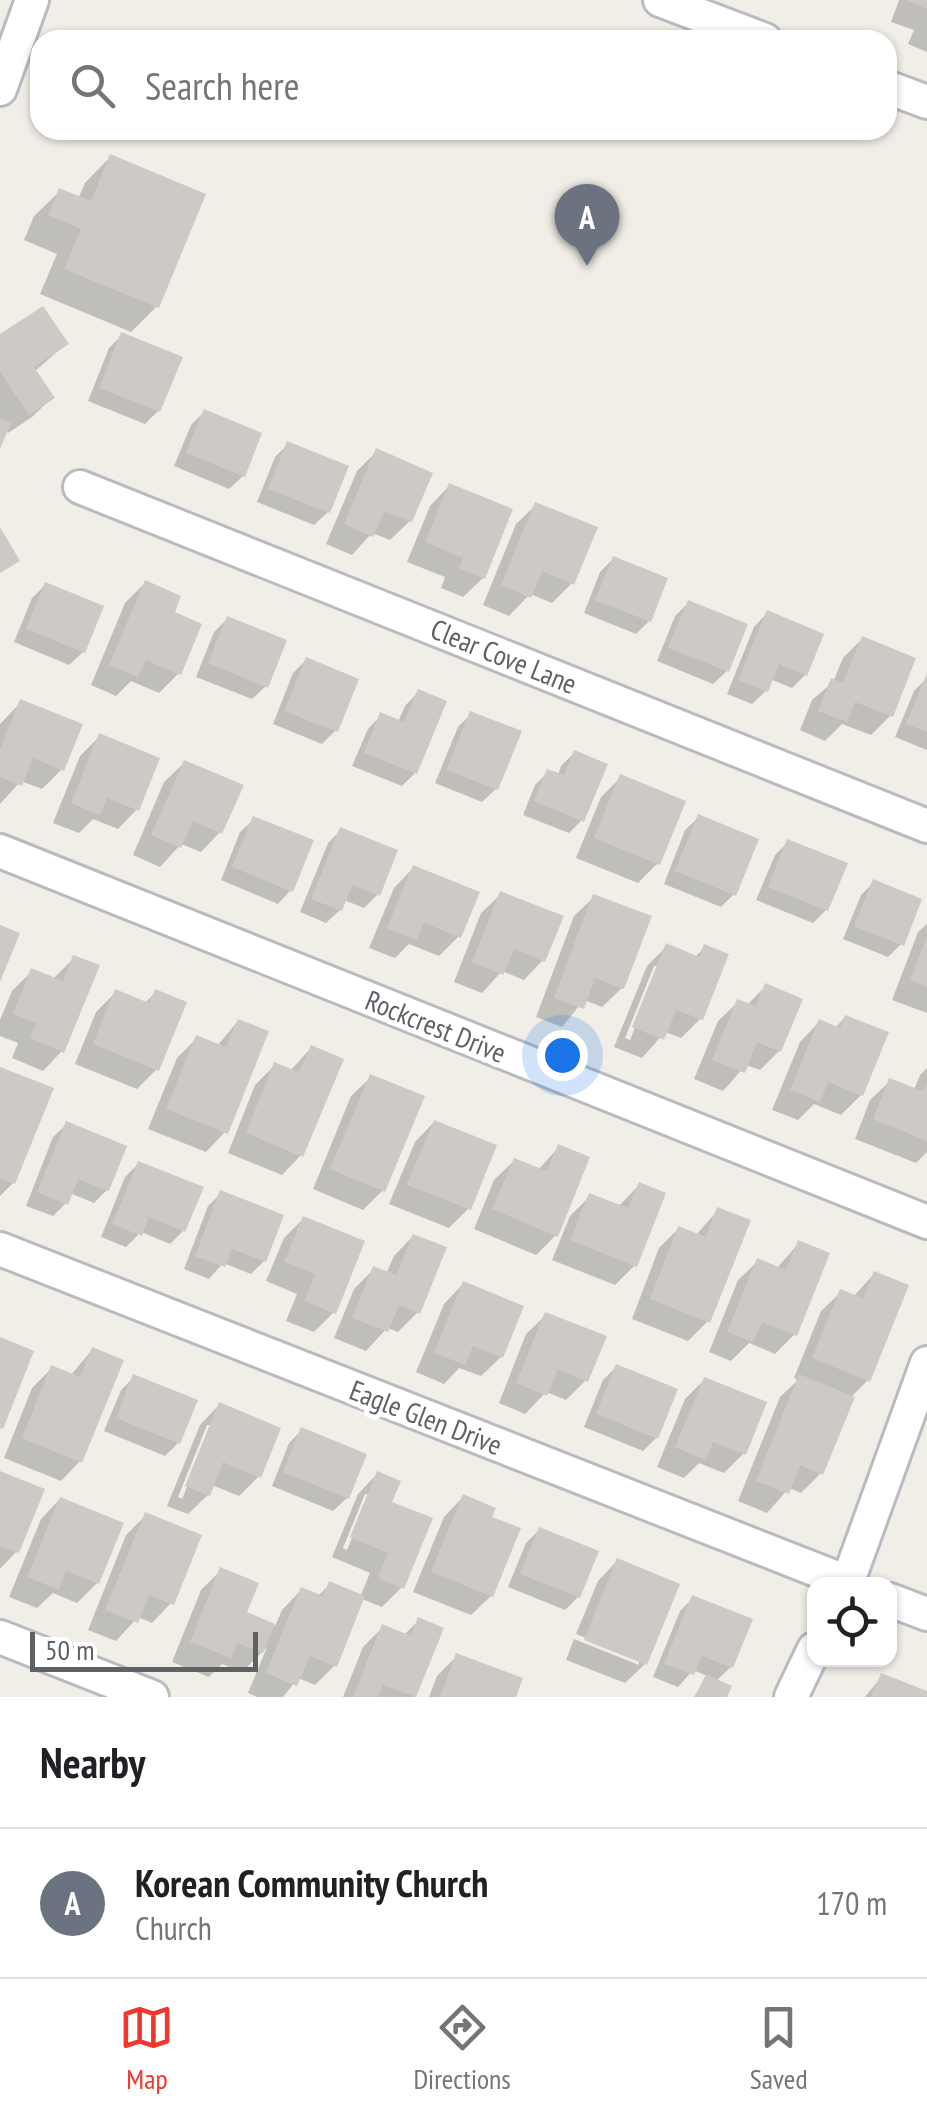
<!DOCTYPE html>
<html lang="en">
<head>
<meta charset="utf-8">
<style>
	body { margin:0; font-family:"PT Sans Narrow",sans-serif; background:#f6f6f6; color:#202124 }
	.controls { position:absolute; right:30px; bottom:30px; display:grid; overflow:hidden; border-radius:20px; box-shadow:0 2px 8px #0004 }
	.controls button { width:90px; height:90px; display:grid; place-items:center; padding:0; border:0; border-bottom:2px solid #e0e0e0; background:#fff; color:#202124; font:50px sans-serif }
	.scale { position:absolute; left:30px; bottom:25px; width:228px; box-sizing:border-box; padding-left:10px; border:5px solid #5d6267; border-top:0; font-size:28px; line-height:35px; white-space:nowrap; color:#5d6267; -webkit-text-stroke:8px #fff; paint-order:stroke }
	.you { position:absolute; left:562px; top:1055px; width:35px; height:35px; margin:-25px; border:8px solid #fff; border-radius:50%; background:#1a73e8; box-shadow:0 0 0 15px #1a73e833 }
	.badge { display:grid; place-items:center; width:65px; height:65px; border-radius:50%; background:#ef372d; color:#fff; font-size:32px; font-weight:700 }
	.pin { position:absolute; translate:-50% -82px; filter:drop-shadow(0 2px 5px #0008) }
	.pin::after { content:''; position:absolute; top:52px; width:35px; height:30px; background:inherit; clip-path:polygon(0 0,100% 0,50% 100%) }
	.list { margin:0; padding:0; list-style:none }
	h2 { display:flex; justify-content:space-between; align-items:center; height:130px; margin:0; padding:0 40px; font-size:42px }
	h2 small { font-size:32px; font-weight:400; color:#757577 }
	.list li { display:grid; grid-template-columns:65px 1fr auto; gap:30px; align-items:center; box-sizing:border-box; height:150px; padding:0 40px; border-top:2px solid #e0e0e0 }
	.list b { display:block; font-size:38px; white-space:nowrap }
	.list p { margin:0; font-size:32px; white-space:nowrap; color:#757577 }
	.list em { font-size:32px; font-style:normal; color:#757577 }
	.icon { flex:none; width:55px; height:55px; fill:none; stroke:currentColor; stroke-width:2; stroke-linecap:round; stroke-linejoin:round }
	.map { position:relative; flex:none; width:927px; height:1697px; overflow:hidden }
	.search { position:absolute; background:#fff; box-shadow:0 2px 8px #0004; left:30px; right:30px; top:30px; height:110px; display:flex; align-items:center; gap:25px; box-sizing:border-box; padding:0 35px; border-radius:30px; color:#757577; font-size:38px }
	.sheet { height:280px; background:#fff }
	nav { display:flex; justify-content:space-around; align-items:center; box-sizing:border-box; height:140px; border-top:2px solid #e0e0e0; background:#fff; font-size:28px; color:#757577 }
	nav a { display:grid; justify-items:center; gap:5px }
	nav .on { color:#ef372d }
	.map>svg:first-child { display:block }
	.shadow { fill:#0003; fill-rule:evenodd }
	.building { fill:#cdcac5 }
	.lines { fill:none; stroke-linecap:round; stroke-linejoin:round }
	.minor-casing { stroke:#b8bbc0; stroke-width:38 }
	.minor { stroke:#fff; stroke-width:32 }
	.labels { text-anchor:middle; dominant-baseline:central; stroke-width:10; stroke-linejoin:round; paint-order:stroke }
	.street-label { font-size:28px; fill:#5d6267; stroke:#fff }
</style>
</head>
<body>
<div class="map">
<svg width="927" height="1697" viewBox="0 0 927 1697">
	<rect width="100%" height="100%" fill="#f0eee6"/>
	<!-- shadow -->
	<path class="shadow" d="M899,0H927V52L908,44L914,30L891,22Z
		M110,157L157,306L131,332L40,294L57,254L24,240L34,216L60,191L78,199L85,183Z
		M122,335L158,411L145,424L88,401L109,348Z
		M0,337L66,344L34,372L52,398L32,417L8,433L6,429L0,443Z
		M204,412L243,476L229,489L174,466L191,425Z
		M288,444L328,512L314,525L257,502L275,457Z
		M377,451L410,521L390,540L372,533L352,555L326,544L357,471Z
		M449,486L483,578L463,597L441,588L445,577L407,562L430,506Z
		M536,505L572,583L552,603L530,594L509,616L483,605L516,524Z
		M613,559L649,621L636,634L584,613L600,572Z
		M145,583L179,673L159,693L131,681L116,696L91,685L125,603Z
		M45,585L83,652L69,665L14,642L32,598Z
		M688,603L745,626L727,671L713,684L657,661L675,616Z
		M767,613L805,675L792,688L770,679L766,691L752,704L727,694L754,627Z
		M227,619L266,686L252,699L196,677L214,632Z
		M862,639L890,716L871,735L842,724L825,741L800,730L812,700L833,682L843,658Z
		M306,660L335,731L322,744L273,724L293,673Z
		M927,678V750L895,737L914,691Z
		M418,692L415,773L402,786L352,766L368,729L381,715L398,722L405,706Z
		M21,702L62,769L42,789L21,781L0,804V724Z
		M471,714L496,789L482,802L435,783L458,727Z
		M100,736L137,809L118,829L93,819L79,833L53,823L80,756Z
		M574,753L582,820L569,833L523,815L535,785L548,772L558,775L561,766Z
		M184,763L220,832L201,852L181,844L160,867L133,855L164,782Z
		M621,777L658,863L638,883L576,858L601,797Z
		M699,817L734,894L721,907L664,884L685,830Z
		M254,819L291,890L278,904L221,880L240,832Z
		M341,830L377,895L364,908L344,900L340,910L326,923L300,912L328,843Z
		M788,842L826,910L813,923L756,900L775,855Z
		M413,868L459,936L439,956L409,944L395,958L369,948L394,888Z
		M874,882L901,944L888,957L843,939L861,895Z
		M501,894L543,960L524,980L502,971L482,993L454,982L481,913Z
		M594,897L622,988L602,1007L584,1000L562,1027L536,1017L574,916Z
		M927,924V1013L892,1000L918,932Z
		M667,946L694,958L705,947L700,1019L681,1038L665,1032L642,1058L614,1047L647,966ZM654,966H660L630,1040L625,1038Z
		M74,958L62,1051L43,1071L12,1058L18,1043L0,1036V1020L12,991L32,971L54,978Z
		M766,986L779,1051L760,1070L746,1065L723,1091L694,1079L718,1021L738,1002L747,1005Z
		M116,992L144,1004L156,992L157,1069L137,1089L75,1064L96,1012Z
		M845,1017L861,1095L841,1115L814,1104L798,1120L772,1110L800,1042L819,1022L835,1028Z
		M238,1021L225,1132L206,1152L148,1129L177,1058L197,1038L217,1046Z
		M311,1048L301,1155L282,1175L228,1153L255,1085L275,1065L290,1071Z
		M927,1068V1152L916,1163L855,1139L870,1100L890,1081L914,1090L920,1075Z
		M0,1069L13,1183L0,1196Z
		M371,1077L383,1190L363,1210L313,1189L351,1096Z
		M434,1122L468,1209L449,1228L389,1204L415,1142Z
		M67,1124L107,1190L94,1203L70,1193L66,1203L53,1216L26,1206L53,1137Z
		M559,1147L556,1235L536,1255L474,1229L494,1180L514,1161L538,1170Z
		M138,1164L183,1231L170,1244L141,1232L126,1247L101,1237L125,1177Z
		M639,1185L635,1265L615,1285L552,1260L570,1216L590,1196L620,1205Z
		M221,1193L264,1261L251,1274L223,1263L209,1279L184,1269L208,1206Z
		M718,1210L708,1321L688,1341L632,1319L659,1248L679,1228L696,1235Z
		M303,1219L333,1313L314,1332L286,1321L297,1294L266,1281L284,1238Z
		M413,1236L418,1312L398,1332L387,1328L366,1351L334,1338L354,1289L374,1269L386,1274L394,1256Z
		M799,1243L795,1334L775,1354L749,1343L731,1361L709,1352L738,1280L758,1261L777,1268Z
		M874,1274L868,1380L853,1395L821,1473L801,1493L789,1488L767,1513L738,1501L780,1397L798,1380L794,1378L821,1311L841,1292L853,1297Z
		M463,1284L501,1357L481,1376L459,1368L444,1384L416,1372L444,1304Z
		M546,1315L586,1380L566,1400L546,1392L525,1414L499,1403L526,1334Z
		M92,1350L80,1461L61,1481L4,1458L32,1388L52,1368L70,1376Z
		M616,1367L656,1438L643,1451L584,1427L603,1380Z
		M134,1377L178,1443L165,1456L104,1431L121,1390Z
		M704,1380L744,1453L724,1473L699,1463L684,1478L657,1467L685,1399Z
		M219,1405L259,1476L239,1496L212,1485L208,1495L188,1514L167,1506L200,1425ZM207,1425H212L182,1499L178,1497Z
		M302,1430L347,1498L333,1511L272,1486L289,1443Z
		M0,1474L16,1552L0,1569Z
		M377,1474L389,1503L402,1587L382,1607L362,1599L335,1665L315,1685L298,1678L283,1697H257L248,1693L267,1647L242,1672L222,1664L209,1677L172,1662L201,1590L221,1570L244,1614L275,1626L282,1610L301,1590L317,1597L330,1584L360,1597L370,1573L332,1557L358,1494ZM365,1494H370L347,1550L343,1548Z
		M463,1497L489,1518L491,1596L471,1615L413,1592L444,1517Z
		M60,1499L97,1583L77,1603L53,1593L37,1608L9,1597L41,1519Z
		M146,1515L171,1603L152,1623L138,1617L116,1641L88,1630L126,1535Z
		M539,1530L578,1597L565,1610L508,1587L526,1543Z
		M617,1561L645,1664L625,1683L566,1660L574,1639L639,1665V1659L576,1634L598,1581Z
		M693,1598L731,1667L716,1681L724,1697H694L707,1676L693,1670L678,1687L653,1677L680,1611Z
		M419,1620L441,1629L414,1697H343L363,1647L383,1627L404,1635Z
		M457,1656L513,1697H429L437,1676Z
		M882,1676L927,1694V1697H865Z"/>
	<!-- building -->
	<path class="building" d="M905,0H927V9Z
		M110,154L206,194L159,308L64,269L81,229L48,215L59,188L91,201Z
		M43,306L69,344L34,367L55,398L29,415L0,372V334Z
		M121,332L183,357L160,412L99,388Z
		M204,409L262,433L245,477L186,453Z
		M0,418L11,423L0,449Z
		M287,441L349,466L330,513L268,489Z
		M376,448L433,473L412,522L385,511L373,537L344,524Z
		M449,483L513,509L485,579L459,568L463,558L425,542Z
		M535,502L598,527L574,585L542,571L531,598L501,585Z
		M0,527L20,561L0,573Z
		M613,556L668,578L651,622L595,600Z
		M145,580L181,596L175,612L202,624L181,675L146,660L138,677L109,665Z
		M45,582L104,606L85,653L26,629Z
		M688,600L748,624L729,672L668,648Z
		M767,610L824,634L807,676L779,664L768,692L738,680Z
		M227,616L287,640L268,688L208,663Z
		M862,636L916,658L893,717L855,702L847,722L818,711L831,678L843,683Z
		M306,657L359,679L338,732L284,711Z
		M927,673V732L906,724Z
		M418,689L447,701L417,774L364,753L380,712L404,722Z
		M20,699L83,724L64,771L33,758L22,786L0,777V749Z
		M470,711L522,731L498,790L446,770Z
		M99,733L160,758L139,811L107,798L100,815L71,803Z
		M574,750L608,764L584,822L534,801L547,769L564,775Z
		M184,760L244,785L222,834L193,821L181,848L151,835Z
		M620,774L686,801L660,865L594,838Z
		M698,814L759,839L736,896L675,871Z
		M253,816L314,840L293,892L232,867Z
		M340,827L398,850L380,896L352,885L342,911L311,899Z
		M787,839L848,863L828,911L768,887Z
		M413,865L480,892L461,938L424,923L417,940L387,928Z
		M873,879L922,899L904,946L854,926Z
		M500,891L564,916L545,962L514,949L503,975L472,962Z
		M593,894L652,916L624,989L595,978L584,1009L554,998Z
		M0,925L20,933L0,982Z
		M927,937V987L910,980Z
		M666,943L699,957L704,944L729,954L703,1020L676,1010L664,1040L632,1027Z
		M73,955L100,965L64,1053L30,1038L36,1023L13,1014L31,968L63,981Z
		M765,983L803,999L781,1052L757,1042L745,1073L712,1060L737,999L756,1006Z
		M115,989L149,1003L155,989L187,1002L159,1071L93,1044Z
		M845,1015L889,1032L863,1096L828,1082L820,1102L790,1090L819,1019L840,1028Z
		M238,1019L269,1031L228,1134L166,1109L196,1035L226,1047Z
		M311,1045L344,1059L303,1157L246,1133L274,1062L299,1072Z
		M0,1067L54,1088L15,1184L0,1178Z
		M370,1074L425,1096L385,1192L330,1169Z
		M889,1078L923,1091L927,1083V1141L873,1119Z
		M434,1120L497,1145L471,1210L407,1185Z
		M66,1121L127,1146L109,1191L78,1179L68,1205L37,1192Z
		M558,1144L590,1157L558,1237L492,1209L514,1158L547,1171Z
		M138,1161L204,1187L185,1232L149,1217L142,1236L112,1224Z
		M639,1182L666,1193L637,1267L570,1240L589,1193L628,1208Z
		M220,1190L284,1215L266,1262L232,1249L225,1267L195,1256Z
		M717,1207L751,1220L710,1323L650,1299L678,1226L706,1237Z
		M303,1216L365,1241L336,1314L304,1301L315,1274L284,1262Z
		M413,1234L447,1247L420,1314L399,1305L388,1332L352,1318L373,1266L396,1275Z
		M798,1240L830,1253L797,1336L762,1322L753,1342L727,1332L757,1258L786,1270Z
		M874,1271L909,1285L870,1382L812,1358L840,1289L863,1298Z
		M463,1281L524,1306L503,1358L473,1346L465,1365L434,1353Z
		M545,1312L607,1336L588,1382L558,1369L547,1396L516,1383Z
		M0,1337L34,1351L3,1429L0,1428Z
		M92,1347L124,1360L82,1463L22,1438L51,1365L80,1377Z
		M616,1364L678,1389L658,1439L596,1414Z
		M133,1374L198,1400L180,1444L116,1418Z
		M799,1374L855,1397L823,1475L800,1465L789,1494L756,1481Z
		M704,1377L767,1402L746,1455L713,1442L706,1460L675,1447Z
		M219,1402L281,1428L261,1478L223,1462L210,1496L185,1486Z
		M301,1427L367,1454L349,1499L283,1472Z
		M0,1471L45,1489L19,1553L0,1546Z
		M377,1471L401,1481L392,1502L433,1518L404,1589L378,1578L388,1553L350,1537Z
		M463,1494L496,1508L492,1517L521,1528L493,1597L431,1572Z
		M60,1497L124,1523L99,1584L66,1571L59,1590L27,1577Z
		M145,1512L202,1535L174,1605L149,1595L138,1623L105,1610Z
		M539,1527L599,1551L580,1598L520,1574Z
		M617,1558L680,1584L647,1665L584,1640Z
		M220,1567L259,1583L247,1612L275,1624L263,1653L237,1643L231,1658L190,1642Z
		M329,1581L365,1596L337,1667L310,1656L297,1686L266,1673L301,1587L323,1596Z
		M692,1595L753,1619L733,1668L702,1656L694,1675L664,1664Z
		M418,1617L444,1628L416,1697L383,1685L378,1697H353L382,1624L411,1636Z
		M456,1653L523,1678L516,1697H440Z
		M881,1673L927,1691V1697H871Z
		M706,1674L732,1686L727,1697H695Z"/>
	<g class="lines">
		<!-- minor casing -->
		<g class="minor-casing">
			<path id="minor" d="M660,0L765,40
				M887,87L927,102
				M0,89L32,0
				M80,487L927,826
				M0,851L927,1222
				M0,1249L852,1584
				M847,1584L927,1363
				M890,1600L927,1614
				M0,1637L152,1697
				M791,1697L814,1649"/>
		</g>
		<!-- minor -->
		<use href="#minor" class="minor"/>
	</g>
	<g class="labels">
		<!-- street labels -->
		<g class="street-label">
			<text transform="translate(504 656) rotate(22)">Clear Cove Lane</text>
			<text transform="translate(436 1026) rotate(22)">Rockcrest Drive</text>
			<text transform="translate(426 1417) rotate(21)">Eagle Glen Drive</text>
		</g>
	</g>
</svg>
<div class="controls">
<button><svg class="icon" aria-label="locate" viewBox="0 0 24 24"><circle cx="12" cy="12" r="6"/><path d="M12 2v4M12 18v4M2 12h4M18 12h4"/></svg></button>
</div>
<div class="scale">50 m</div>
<div class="you"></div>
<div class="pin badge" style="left:587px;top:266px;background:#6b7280">A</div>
<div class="search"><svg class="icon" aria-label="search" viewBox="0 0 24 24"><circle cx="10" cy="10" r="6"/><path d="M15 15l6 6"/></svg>Search here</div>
</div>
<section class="sheet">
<h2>Nearby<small></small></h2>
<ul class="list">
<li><span class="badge" style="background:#6b7280">A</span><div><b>Korean Community Church</b><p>Church</p></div><em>170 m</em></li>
</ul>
</section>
<nav>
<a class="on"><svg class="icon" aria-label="map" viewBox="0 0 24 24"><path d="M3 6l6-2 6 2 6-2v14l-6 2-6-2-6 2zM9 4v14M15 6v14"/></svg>Map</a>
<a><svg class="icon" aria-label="directions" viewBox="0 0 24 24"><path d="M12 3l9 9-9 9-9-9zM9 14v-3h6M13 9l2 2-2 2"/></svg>Directions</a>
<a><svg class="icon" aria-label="saved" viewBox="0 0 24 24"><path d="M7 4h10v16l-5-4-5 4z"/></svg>Saved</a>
</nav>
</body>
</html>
